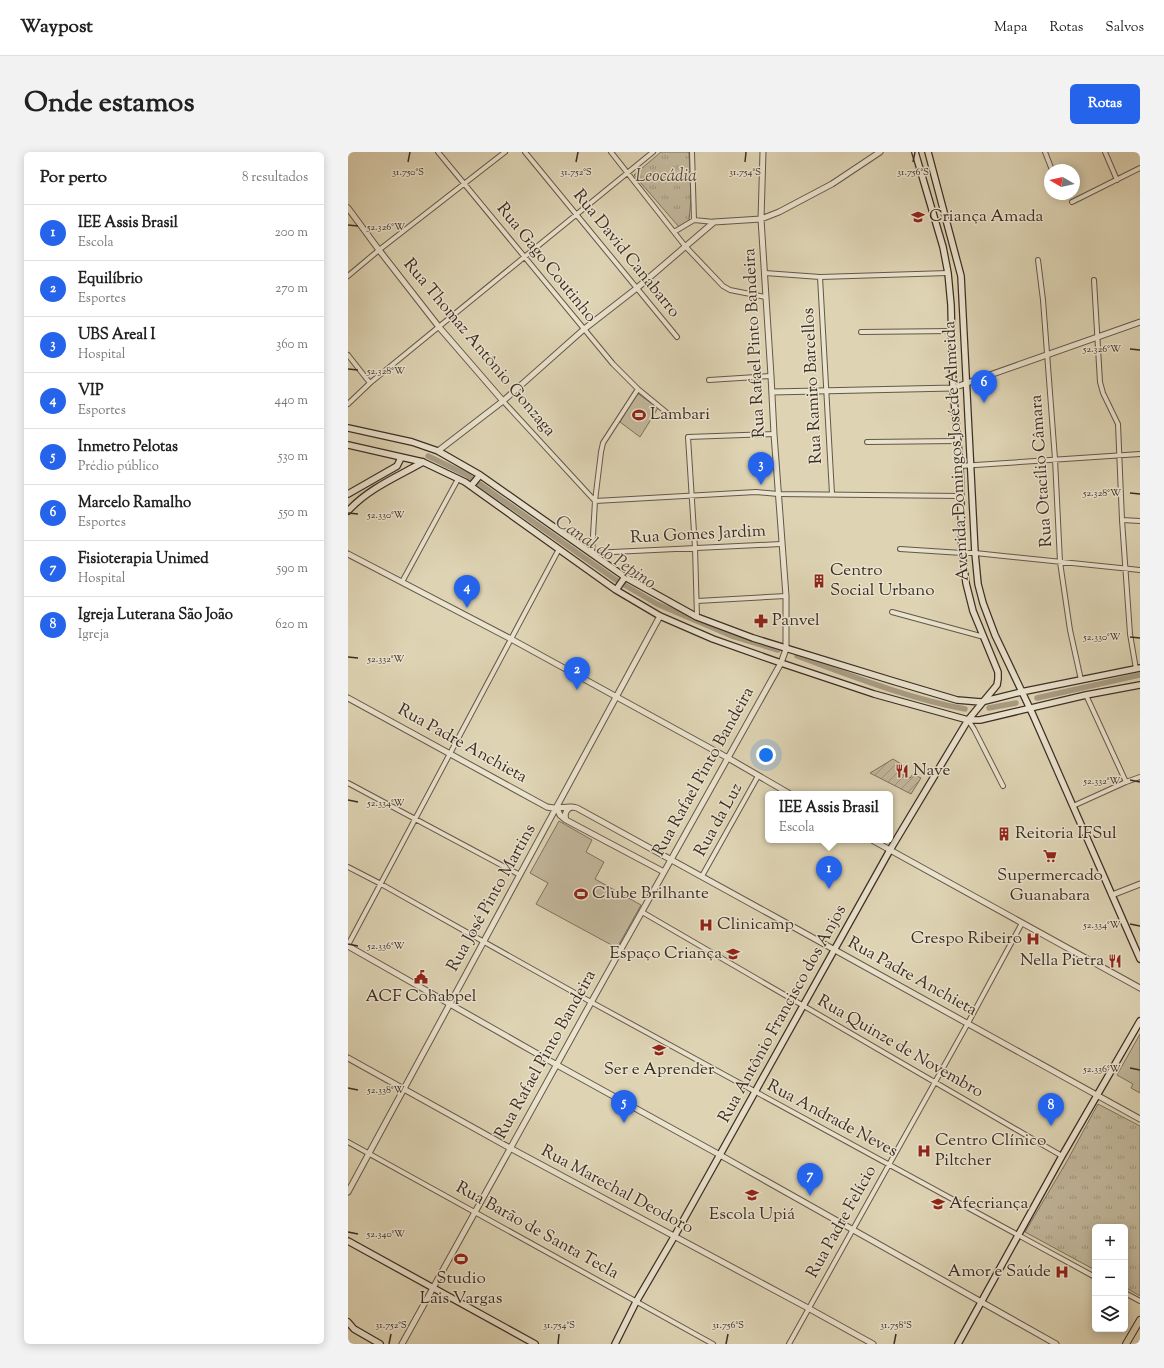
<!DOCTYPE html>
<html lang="pt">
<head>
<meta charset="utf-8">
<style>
	body { margin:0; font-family:"Sorts Mill Goudy",serif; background:#f2f2f2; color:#222 }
	.controls { position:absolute; right:12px; bottom:12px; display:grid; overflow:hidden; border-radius:6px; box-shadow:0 2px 10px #0003 }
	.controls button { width:36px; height:36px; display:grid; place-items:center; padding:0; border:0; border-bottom:1px solid #e0e0e0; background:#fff; color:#222; font:20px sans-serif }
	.compass { position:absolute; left:696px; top:12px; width:36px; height:36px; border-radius:50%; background:#fff; box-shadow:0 2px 10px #0003; rotate:279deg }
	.you { position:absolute; left:418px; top:603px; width:14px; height:14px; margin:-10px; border:3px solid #fff; border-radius:50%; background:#1a73e8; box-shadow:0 0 0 6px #1a73e833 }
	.badge { display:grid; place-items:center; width:26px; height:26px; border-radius:50%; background:#2563eb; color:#fff; font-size:13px; font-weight:700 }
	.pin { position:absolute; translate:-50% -33px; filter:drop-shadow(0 1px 2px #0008) }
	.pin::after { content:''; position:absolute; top:21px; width:14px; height:12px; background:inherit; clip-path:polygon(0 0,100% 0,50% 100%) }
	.popup { position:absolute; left:417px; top:639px; width:128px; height:52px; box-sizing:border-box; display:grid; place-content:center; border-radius:6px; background:#fff; filter:drop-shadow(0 1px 3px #0005); font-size:13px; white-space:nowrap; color:#767676 }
	.popup b { font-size:15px; color:#222 }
	.popup::after { content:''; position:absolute; left:50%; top:100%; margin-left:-8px; border:8px solid transparent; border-top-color:#fff }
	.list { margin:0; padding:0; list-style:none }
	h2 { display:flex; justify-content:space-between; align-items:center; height:52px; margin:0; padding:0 16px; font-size:17px }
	h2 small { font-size:13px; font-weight:400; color:#767676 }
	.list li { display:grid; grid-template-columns:26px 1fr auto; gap:12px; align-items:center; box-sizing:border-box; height:56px; padding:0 16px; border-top:1px solid #e0e0e0 }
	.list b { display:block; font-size:15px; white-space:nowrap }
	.list p { margin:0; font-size:13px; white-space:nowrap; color:#767676 }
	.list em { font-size:13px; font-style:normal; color:#767676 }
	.icon { flex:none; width:22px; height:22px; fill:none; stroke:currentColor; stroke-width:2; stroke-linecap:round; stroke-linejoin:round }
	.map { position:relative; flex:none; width:792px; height:1192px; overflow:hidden; border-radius:6px }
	header { display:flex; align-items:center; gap:24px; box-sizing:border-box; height:56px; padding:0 20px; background:#fff; border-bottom:1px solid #e0e0e0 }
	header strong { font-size:19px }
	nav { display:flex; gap:22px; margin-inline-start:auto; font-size:14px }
	.intro { display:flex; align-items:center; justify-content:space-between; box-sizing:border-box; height:96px; padding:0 24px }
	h1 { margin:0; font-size:28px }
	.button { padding:10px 18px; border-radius:6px; background:#2563eb; color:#fff; font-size:14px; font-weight:700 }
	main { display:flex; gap:24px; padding:0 24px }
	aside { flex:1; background:#fff; border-radius:6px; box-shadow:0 2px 10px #0003 }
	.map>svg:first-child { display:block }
	.grass { fill:#c2b89c; stroke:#7f7260 }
	.park { fill:url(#park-tufts); stroke:#7f7260 }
	.garden { fill:url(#garden-furrows); stroke:#7f7260 }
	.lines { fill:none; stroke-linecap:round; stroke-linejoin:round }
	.canal { stroke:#a79b83; stroke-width:5.5 }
	.minor-casing { stroke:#645748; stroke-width:6 }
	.tertiary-casing { stroke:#645748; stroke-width:7 }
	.secondary-casing { stroke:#3c2d24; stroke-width:8 }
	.primary-casing { stroke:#3c2d24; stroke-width:8 }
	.minor { stroke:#eae3ce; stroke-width:4 }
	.tertiary { stroke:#eae3ce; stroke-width:5 }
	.secondary { stroke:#eae3ce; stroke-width:5.5 }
	.primary { stroke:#ded4b4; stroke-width:6 }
	.ticks { fill:none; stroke:#3c2d24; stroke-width:1.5 }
	.labels { text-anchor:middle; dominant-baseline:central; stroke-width:3; stroke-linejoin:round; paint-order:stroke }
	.park-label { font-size:17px; font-style:italic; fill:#57493c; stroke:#eae3ce }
	.poi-label { font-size:17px; fill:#3c2d24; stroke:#eae3ce; text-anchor:start }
	.street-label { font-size:17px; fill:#3c2d24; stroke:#eae3ce }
	.water-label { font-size:18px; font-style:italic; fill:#57483c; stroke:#eae3ce }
	.ticks-label { font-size:10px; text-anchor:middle; fill:#3c2d24; stroke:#eae3ce; stroke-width:3; stroke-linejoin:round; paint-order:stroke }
</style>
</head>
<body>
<header>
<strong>Waypost</strong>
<nav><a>Mapa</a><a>Rotas</a><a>Salvos</a></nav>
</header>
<div class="intro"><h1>Onde estamos</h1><a class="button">Rotas</a></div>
<main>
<aside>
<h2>Por perto<small>8 resultados</small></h2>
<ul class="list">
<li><span class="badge">1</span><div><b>IEE Assis Brasil</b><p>Escola</p></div><em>200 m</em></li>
<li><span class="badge">2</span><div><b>Equilíbrio</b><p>Esportes</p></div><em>270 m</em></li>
<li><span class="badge">3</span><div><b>UBS Areal I</b><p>Hospital</p></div><em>360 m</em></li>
<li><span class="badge">4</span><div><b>VIP</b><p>Esportes</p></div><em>440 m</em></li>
<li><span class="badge">5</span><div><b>Inmetro Pelotas</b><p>Prédio público</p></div><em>530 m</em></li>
<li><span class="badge">6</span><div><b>Marcelo Ramalho</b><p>Esportes</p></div><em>550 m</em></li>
<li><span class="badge">7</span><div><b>Fisioterapia Unimed</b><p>Hospital</p></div><em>590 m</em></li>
<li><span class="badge">8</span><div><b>Igreja Luterana São João</b><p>Igreja</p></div><em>620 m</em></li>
</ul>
</aside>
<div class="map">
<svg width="792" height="1192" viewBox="0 0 792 1192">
	<defs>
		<pattern id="park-tufts" width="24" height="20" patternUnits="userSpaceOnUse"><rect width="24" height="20" fill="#c2b89c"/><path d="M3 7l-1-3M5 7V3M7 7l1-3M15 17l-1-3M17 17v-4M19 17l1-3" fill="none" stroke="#9f967f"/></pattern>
		<pattern id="garden-furrows" width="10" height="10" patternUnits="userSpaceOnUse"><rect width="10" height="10" fill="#c2b89c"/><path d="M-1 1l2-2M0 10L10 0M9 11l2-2" fill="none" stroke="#9f967f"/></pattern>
	</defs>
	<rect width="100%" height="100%" fill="#ded4b4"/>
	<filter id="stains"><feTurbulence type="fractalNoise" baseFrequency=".005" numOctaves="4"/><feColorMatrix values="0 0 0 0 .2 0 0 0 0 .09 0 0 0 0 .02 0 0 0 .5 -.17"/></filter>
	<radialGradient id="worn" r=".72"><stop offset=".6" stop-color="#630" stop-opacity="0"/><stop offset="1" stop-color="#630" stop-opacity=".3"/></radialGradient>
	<!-- grass -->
	<path class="grass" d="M289,241L310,256L292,285L272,270Z
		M211,669L244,688L238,700L256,710L247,727L293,753L269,796L188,752L200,731L182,721Z
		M792,882V941L783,936L785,932L769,923Z"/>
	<!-- park -->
	<path class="park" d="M313,0H341L343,47L341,69L331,75L286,23Z
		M750,952L792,974V1144L777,1135V1075H747V1118L677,1080L719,1009Z"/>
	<!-- garden -->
	<path class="garden" d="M545,607L555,613L554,616L557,618L555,623L562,626L565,622L573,626L563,642L522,621Z"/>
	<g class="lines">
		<!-- canal -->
		<path class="canal" d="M80,304L119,323L268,428L309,452L384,484L430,498
			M449,504C504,524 559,546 617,557
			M689,546L792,523
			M641,556L668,551"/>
		<!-- minor casing -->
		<g class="minor-casing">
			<path id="minor" d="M90,0L265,212L290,237L318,260
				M177,0L329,185
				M263,0L337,94L375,134L382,138L417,145
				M344,0L346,68
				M697,0L704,18
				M757,0L769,28
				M724,50L792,16
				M326,80L346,68L366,70
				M690,108L695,148L707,307L712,410L722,478L733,528
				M417,121L472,125L600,121
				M0,124L31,98L157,0
				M472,125L484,342
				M746,128L752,230L755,241L770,272L774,368L782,482L788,517
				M513,180L604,179
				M0,203L22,231
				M361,228L423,224
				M290,237L255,291L253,300L247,349L244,401L433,392
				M155,249L247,349L408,340L430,342L612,344
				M0,252L22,231L305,0
				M519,290L609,289
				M612,314L792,302
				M774,368L792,369
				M552,397L614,401H627L792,418
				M54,430L110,327
				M349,449L438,444
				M544,460L636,485
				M349,465L347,396L340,285L426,282
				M738,543L778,630
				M620,568L626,577L655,634
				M0,631L172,723
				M725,654L778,630L792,625
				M0,715L33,732L243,850L747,1125
				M354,724L410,624
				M294,760L714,1004
				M0,793L211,397
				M0,990L365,1192
				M777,1141L792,1149
				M441,1192L620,871L674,771"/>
		</g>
		<!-- tertiary casing -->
		<g class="tertiary-casing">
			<path id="tertiary" d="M0,56L31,98L91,175L155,249
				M424,240L605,236L792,170
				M90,299L155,249L235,178L289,136L366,70L413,67L431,60L484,32L532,0
				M0,402L163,487L380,606L442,642
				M0,546L199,655C210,658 219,653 229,656C417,759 605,863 792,967
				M209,656L212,663L218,668L316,720
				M218,668C216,662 218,657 224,655
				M524,688L792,836
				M764,743L792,732
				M0,794L209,913L372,1003L708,1192
				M0,906L162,996L460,1156L525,1192
				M0,1040L312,464
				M54,1192L245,847L433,511L438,497V444L426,282L423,224L413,67L415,0"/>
		</g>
		<!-- secondary casing -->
		<g class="secondary-casing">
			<path id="secondary" d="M580,0L613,124L627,401L630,432L635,451L647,483L685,563L792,807
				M0,276L64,290L90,299L132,323L277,425L349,465L405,486L545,529L609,548L633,550L673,540L792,516
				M0,293L75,310L117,330L268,438L312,464L365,487L433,511L526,542L620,568H632L738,543L792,533
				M123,334L132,323
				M0,342L49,314L52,308L51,305
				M0,359C21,336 49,325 75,310
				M268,438L277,425
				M0,1089L187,1192
				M0,1170L6,1177L32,1192
				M267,1192L288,1150L326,1085L542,698L620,568L649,533L650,527V520L625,459L618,431L614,401L612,314L605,236L603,153L600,121L595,95L567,0
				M610,1192L714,1004L792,869"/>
		</g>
		<!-- primary casing -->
		<g class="primary-casing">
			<path id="primary" d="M778,1192L792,1168"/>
		</g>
		<!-- minor -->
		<use href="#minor" class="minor"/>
		<!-- tertiary -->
		<use href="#tertiary" class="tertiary"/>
		<!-- secondary -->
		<use href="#secondary" class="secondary"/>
		<!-- primary -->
		<use href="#primary" class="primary"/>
	</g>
	<!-- ticks -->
	<path class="ticks" d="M60,10L62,0M228,10L230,0M397,10L398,0M565,10L567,0M0,73L10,74M782,197L792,198M0,217L10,218M782,341L792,342M0,361L10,362M782,485L792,486M0,505L10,506M782,628L792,630M0,648L10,650M782,772L792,774M0,792L10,794M782,916L792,918M0,936L10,938M0,1080L10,1082M41,1192L43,1182M210,1192L211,1182M378,1192L380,1182M546,1192L548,1182"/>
	<!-- icons -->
	<defs>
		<g id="school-bare" transform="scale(1.08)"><path d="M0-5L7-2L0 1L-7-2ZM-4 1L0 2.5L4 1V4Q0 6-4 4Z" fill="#8f2418" stroke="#eae3ce" stroke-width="2.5" paint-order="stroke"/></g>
		<g id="stadium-bare" transform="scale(1.08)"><path d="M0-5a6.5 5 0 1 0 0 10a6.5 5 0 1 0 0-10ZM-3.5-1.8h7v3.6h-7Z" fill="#8f2418" stroke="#eae3ce" stroke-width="2.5" paint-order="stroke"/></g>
		<g id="building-bare" transform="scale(1.08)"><path d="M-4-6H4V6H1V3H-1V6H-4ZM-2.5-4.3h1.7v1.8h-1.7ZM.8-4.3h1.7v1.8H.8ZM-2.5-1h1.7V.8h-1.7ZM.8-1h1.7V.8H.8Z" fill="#8f2418" stroke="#eae3ce" stroke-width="2.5" paint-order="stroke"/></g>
		<g id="pharmacy-bare" transform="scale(1.08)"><path d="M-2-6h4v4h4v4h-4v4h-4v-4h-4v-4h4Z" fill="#8f2418" stroke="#eae3ce" stroke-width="2.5" paint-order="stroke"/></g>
		<g id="restaurant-bare" transform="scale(1.08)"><path d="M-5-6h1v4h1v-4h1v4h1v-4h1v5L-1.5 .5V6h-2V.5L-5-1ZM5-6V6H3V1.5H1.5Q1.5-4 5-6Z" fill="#8f2418" stroke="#eae3ce" stroke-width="2.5" paint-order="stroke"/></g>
		<g id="supermarket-bare" transform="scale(1.08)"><path d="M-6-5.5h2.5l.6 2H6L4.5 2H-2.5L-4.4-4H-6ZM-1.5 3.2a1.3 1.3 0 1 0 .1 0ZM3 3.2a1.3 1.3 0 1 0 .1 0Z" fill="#8f2418" stroke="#eae3ce" stroke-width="2.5" paint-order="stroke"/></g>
		<g id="hospital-bare" transform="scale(1.08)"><path d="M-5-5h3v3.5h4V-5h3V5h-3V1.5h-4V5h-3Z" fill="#8f2418" stroke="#eae3ce" stroke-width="2.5" paint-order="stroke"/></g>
		<g id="civic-bare" transform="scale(1.08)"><path d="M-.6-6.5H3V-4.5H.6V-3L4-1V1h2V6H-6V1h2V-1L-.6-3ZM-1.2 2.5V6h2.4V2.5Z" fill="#8f2418" stroke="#eae3ce" stroke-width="2.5" paint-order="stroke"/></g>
	</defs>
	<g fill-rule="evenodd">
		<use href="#school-bare" x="570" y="65"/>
		<use href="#stadium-bare" x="291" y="263"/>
		<use href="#building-bare" x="471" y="429"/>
		<use href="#pharmacy-bare" x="413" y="469"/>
		<use href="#restaurant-bare" x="554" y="619"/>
		<use href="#building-bare" x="656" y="682"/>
		<use href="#supermarket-bare" x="702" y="704"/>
		<use href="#stadium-bare" x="233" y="742"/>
		<use href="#hospital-bare" x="358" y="773"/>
		<use href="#hospital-bare" x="685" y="787"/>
		<use href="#school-bare" x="385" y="802"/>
		<use href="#restaurant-bare" x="767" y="809"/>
		<use href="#civic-bare" x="73" y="825"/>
		<use href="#school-bare" x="311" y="898"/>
		<use href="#hospital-bare" x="576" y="999"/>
		<use href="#school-bare" x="404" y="1043"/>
		<use href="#school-bare" x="590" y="1052"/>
		<use href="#stadium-bare" x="113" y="1107"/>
		<use href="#hospital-bare" x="714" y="1120"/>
	</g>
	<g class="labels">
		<!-- park labels -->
		<g class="park-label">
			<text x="318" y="25">Leocádia</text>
		</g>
		<!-- poi labels -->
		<g class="poi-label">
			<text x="581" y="65">Criança Amada</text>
			<text x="302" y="263">Lambari</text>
			<text x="482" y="419">Centro<tspan x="482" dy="20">Social Urbano</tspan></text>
			<text x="424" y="469">Panvel</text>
			<text x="565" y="619">Nave</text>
			<text x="667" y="682">Reitoria IFSul</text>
			<text x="702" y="724" text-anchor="middle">Supermercado<tspan x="702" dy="20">Guanabara</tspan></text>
			<text x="244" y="742">Clube Brilhante</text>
			<text x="369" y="773">Clinicamp</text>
			<text x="674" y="787" text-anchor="end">Crespo Ribeiro</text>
			<text x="374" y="802" text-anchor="end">Espaço Criança</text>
			<text x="756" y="809" text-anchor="end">Nella Pietra</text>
			<text x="73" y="845" text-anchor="middle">ACF Cohabpel</text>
			<text x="311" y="918" text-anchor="middle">Ser e Aprender</text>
			<text x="587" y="989">Centro Clínico<tspan x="587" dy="20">Piltcher</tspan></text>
			<text x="601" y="1052">Afecriança</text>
			<text x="404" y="1063" text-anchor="middle">Escola Upiá</text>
			<text x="703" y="1120" text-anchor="end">Amor e Saúde</text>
			<text x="113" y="1127" text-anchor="middle">Studio<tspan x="113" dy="20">Lais Vargas</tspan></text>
		</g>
		<!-- street labels -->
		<g class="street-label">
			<text transform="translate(278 102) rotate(51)">Rua David Canabarro</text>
			<text transform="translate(198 111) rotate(51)">Rua Gago Coutinho</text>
			<text transform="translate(407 191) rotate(-93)">Rua Rafael Pinto Bandeira</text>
			<text transform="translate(131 196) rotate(50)">Rua Thomaz Antônio Gonzaga</text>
			<text transform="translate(465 234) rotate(-93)">Rua Ramiro Barcellos</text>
			<text transform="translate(609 299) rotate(-93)">Avenida Domingos José de Almeida</text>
			<text transform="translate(694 319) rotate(-94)">Rua Otacílio Câmara</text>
			<text transform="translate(350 383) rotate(-3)">Rua Gomes Jardim</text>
			<text transform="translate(114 592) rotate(29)">Rua Padre Anchieta</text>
			<text transform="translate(356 620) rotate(-61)">Rua Rafael Pinto Bandeira</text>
			<text transform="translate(371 668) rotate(-61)">Rua da Luz</text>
			<text transform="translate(144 746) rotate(-61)">Rua José Pinto Martins</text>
			<text transform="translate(564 825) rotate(29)">Rua Padre Anchieta</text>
			<text transform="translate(435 862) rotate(-61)">Rua Antônio Francisco dos Anjos</text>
			<text transform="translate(552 895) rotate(30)">Rua Quinze de Novembro</text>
			<text transform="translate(198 903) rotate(-61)">Rua Rafael Pinto Bandeira</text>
			<text transform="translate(484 967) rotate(28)">Rua Andrade Neves</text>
			<text transform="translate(269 1038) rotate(28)">Rua Marechal Deodoro</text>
			<text transform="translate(494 1070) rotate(-61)">Rua Padre Felício</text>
			<text transform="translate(189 1079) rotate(29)">Rua Barão de Santa Tecla</text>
		</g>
		<!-- water labels -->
		<g class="water-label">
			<text transform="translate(257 401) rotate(34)">Canal do Pepino</text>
		</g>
	</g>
	<g class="ticks-label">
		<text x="60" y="23">31.750°S</text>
		<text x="228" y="23">31.752°S</text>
		<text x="397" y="23">31.754°S</text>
		<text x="565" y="23">31.756°S</text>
		<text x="38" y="78">52.326°W</text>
		<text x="754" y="200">52.326°W</text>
		<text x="38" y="222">52.328°W</text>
		<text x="754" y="344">52.328°W</text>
		<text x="38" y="366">52.330°W</text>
		<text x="754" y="488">52.330°W</text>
		<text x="38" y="510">52.332°W</text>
		<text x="754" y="632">52.332°W</text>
		<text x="38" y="654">52.334°W</text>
		<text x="754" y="776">52.334°W</text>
		<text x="38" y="797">52.336°W</text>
		<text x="754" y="920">52.336°W</text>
		<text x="38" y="941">52.338°W</text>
		<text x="38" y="1085">52.340°W</text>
		<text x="43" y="1176">31.752°S</text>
		<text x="211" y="1176">31.754°S</text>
		<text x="380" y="1176">31.756°S</text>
		<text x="548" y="1176">31.758°S</text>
	</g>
	<rect width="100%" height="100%" filter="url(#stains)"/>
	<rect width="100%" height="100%" fill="url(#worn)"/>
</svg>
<div class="controls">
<button>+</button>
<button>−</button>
<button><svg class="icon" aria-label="layers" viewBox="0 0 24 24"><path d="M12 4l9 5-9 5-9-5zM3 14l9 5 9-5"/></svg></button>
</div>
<svg class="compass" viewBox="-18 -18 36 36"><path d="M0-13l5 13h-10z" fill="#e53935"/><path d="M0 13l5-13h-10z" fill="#767676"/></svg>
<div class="you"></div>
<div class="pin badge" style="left:481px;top:737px">1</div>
<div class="popup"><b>IEE Assis Brasil</b>Escola</div>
<div class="pin badge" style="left:229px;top:538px">2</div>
<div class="pin badge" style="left:413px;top:333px">3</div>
<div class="pin badge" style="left:119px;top:456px">4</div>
<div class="pin badge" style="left:276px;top:971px">5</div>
<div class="pin badge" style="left:636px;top:251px">6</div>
<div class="pin badge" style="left:462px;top:1044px">7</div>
<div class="pin badge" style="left:703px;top:974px">8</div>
</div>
</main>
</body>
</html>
